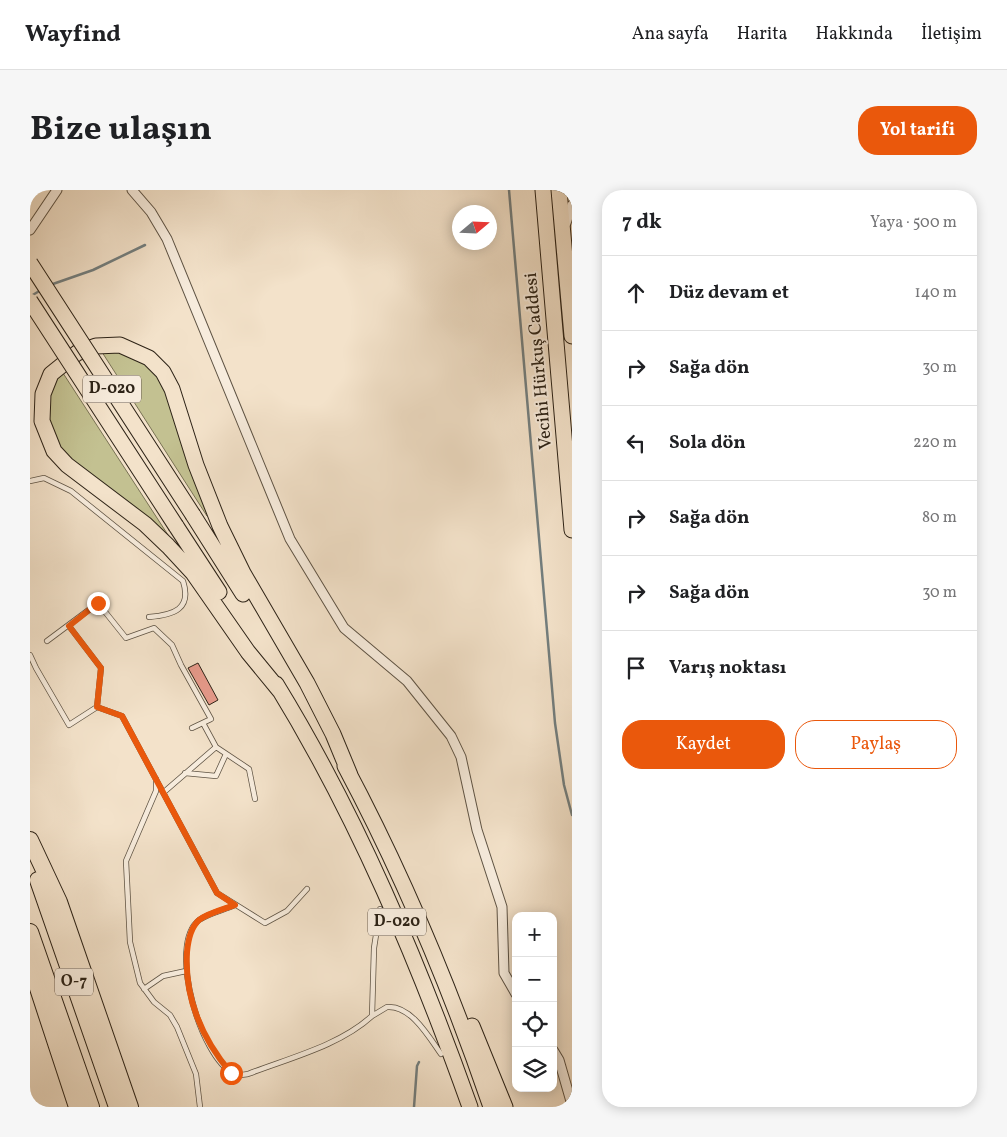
<!DOCTYPE html>
<html lang="tr">
<head>
<meta charset="utf-8">
<style>
	body { margin:0; font-family:Vollkorn,serif; background:#f6f6f6; color:#202124 }
	.controls { position:absolute; right:15px; bottom:15px; display:grid; overflow:hidden; border-radius:10px; box-shadow:0 2px 12px #0003 }
	.controls button { width:45px; height:45px; display:grid; place-items:center; padding:0; border:0; border-bottom:1px solid #e0e0e0; background:#fff; color:#202124; font:25px sans-serif }
	.compass { position:absolute; left:422px; top:15px; width:45px; height:45px; border-radius:50%; background:#fff; box-shadow:0 2px 12px #0003; rotate:71deg }
	.stop { position:absolute; width:15px; height:15px; margin:-11px; border:4px solid #ea580c; border-radius:50%; background:#fff }
	.stop.end { background:#ea580c; border-color:#fff; box-shadow:0 1px 5px #0008 }
	.list { margin:0; padding:0; list-style:none }
	h2 { display:flex; justify-content:space-between; align-items:center; height:65px; margin:0; padding:0 20px; font-size:21px }
	h2 small { font-size:16px; font-weight:400; color:#757577 }
	.list li { display:grid; grid-template-columns:32px 1fr auto; gap:15px; align-items:center; box-sizing:border-box; height:75px; padding:0 20px; border-top:1px solid #e0e0e0 }
	.list b { display:block; font-size:19px; white-space:nowrap }
	.list em { font-size:16px; font-style:normal; color:#757577 }
	.actions { display:flex; gap:10px; padding:15px 20px }
	.actions a { flex:1; padding:11px 0; border:1px solid #ea580c; border-radius:20px; text-align:center; font-size:18px; color:#ea580c }
	.actions .main { background:#ea580c; color:#fff }
	.icon { flex:none; width:28px; height:28px; fill:none; stroke:currentColor; stroke-width:2; stroke-linecap:round; stroke-linejoin:round }
	.map { position:relative; flex:none; width:542px; height:917px; overflow:hidden; border-radius:20px }
	header { display:flex; align-items:center; gap:30px; box-sizing:border-box; height:70px; padding:0 25px; background:#fff; border-bottom:1px solid #e0e0e0 }
	header strong { font-size:24px }
	nav { display:flex; gap:28px; margin-inline-start:auto; font-size:18px }
	.intro { display:flex; align-items:center; justify-content:space-between; box-sizing:border-box; height:120px; padding:0 30px }
	h1 { margin:0; font-size:35px }
	.button { padding:12px 22px; border-radius:20px; background:#ea580c; color:#fff; font-size:18px; font-weight:700 }
	main { display:flex; gap:30px; padding:0 30px }
	aside { flex:1; background:#fff; border-radius:20px; box-shadow:0 2px 12px #0003 }
	.map>svg:first-child { display:block }
	.green { fill:#c3c191; stroke:#787254 }
	.lines { fill:none; stroke-linecap:round; stroke-linejoin:round }
	.stream { stroke:#737e7e; stroke-width:2.5 }
	.building { fill:#e79a8b; stroke:#2d2317 }
	.service-casing { stroke:#5e5344; stroke-width:6 }
	.minor-casing { stroke:#5e5344; stroke-width:11 }
	.primary-casing { stroke:#2d2317; stroke-width:17 }
	.trunk-casing { stroke:#2d2317; stroke-width:17 }
	.motorway-casing { stroke:#2d2317; stroke-width:18 }
	.service { stroke:#f7ecdd; stroke-width:4.5 }
	.minor { stroke:#f7ecdd; stroke-width:9 }
	.primary { stroke:#f3e2ca; stroke-width:15 }
	.trunk { stroke:#f3e2ca; stroke-width:15 }
	.motorway { stroke:#f3e2ca; stroke-width:16 }
	.trunk-bridge-casing { stroke:#2d2317; stroke-width:17; stroke-linecap:butt }
	.trunk-bridge { stroke:#f3e2ca; stroke-width:15 }
	.route { stroke:#ea580c; stroke-width:6 }
	.labels { text-anchor:middle; dominant-baseline:central; stroke-width:4; stroke-linejoin:round; paint-order:stroke }
	.shield { fill:#f7ecdd; stroke:#6a5f52; stroke-width:1 }
	.shield-label { font-size:16px; font-weight:bold; fill:#2d2317 }
	.street-label { font-size:18px; fill:#2d2317; stroke:#f7ecdd }
</style>
</head>
<body>
<header>
<strong>Wayfind</strong>
<nav><a>Ana sayfa</a><a>Harita</a><a>Hakkında</a><a>İletişim</a></nav>
</header>
<div class="intro"><h1>Bize ulaşın</h1><a class="button">Yol tarifi</a></div>
<main>
<div class="map">
<svg width="542" height="917" viewBox="0 0 542 917">
	<rect width="100%" height="100%" fill="#f3e2ca"/>
	<filter id="stains"><feTurbulence type="fractalNoise" baseFrequency=".004" numOctaves="4"/><feColorMatrix values="0 0 0 0 .2 0 0 0 0 .09 0 0 0 0 .02 0 0 0 .5 -.17"/></filter>
	<radialGradient id="worn" r=".72"><stop offset=".6" stop-color="#630" stop-opacity="0"/><stop offset="1" stop-color="#630" stop-opacity=".3"/></radialGradient>
	<!-- green -->
	<path class="green" d="M70,159L101,162L131,189L179,324L177,326Z
		M31,180L140,348L35,268L18,242L19,203Z"/>
	<g class="lines">
		<!-- stream -->
		<path class="stream" d="M479,0L525,533L534,595L542,625
			M20,95L63,80L115,55
			M1,106L11,100
			M384,917L387,876L389,872"/>
	</g>
	<!-- building -->
	<path class="building" d="M168,473L188,510L179,515L158,478Z"/>
	<g class="lines">
		<!-- service casing -->
		<g class="service-casing">
			<path id="service" d="M0,291L14,288L41,301L153,391C162,419 144,425 119,427
				M39,436L71,478L67,517
				M17,451L68,413L96,448L124,438L142,455L151,475L181,529L162,538
				M0,465L6,478L39,535L67,517L92,526L187,703L235,733L257,721L277,699
				M173,533L186,557L219,579L225,609
				M155,583L186,586L196,564
				M126,589V601L96,671L100,752L110,793L124,812L140,825L147,837L166,884L170,917
				M134,602L186,557
				M205,715C194,720 179,723 169,730C137,755 171,868 203,883C208,886 212,885 218,884C259,868 309,856 342,826
				M350,719L344,758L342,826L357,817C381,815 399,847 411,864
				M114,799L133,786L156,781"/>
		</g>
		<!-- minor casing -->
		<g class="minor-casing">
			<path id="minor" d="M102,0L121,22L137,49L260,349L314,438L377,491L421,546L431,567L447,640L472,717L474,783L486,804
				M536,33L542,15
				M0,40L27,0
				M523,860L529,870L542,915"/>
		</g>
		<!-- primary casing -->
		<g class="primary-casing">
			<path id="primary" d="M513,0L542,340
				M529,0L542,146"/>
		</g>
		<!-- trunk casing -->
		<g class="trunk-casing">
			<path id="trunk" d="M163,325L213,404
				M146,336L189,402
				M246,494C327,626 388,771 440,917
				M250,501L218,462L163,383L138,356L115,334L37,275L24,261L12,231L13,204L21,184L47,163L66,156L90,155L119,168L133,182L142,199L166,275L190,336L213,383L277,493L303,544L320,585
				M315,576C373,685 421,800 461,917
				M442,836L475,917"/>
		</g>
		<!-- motorway casing -->
		<g class="motorway-casing">
			<path id="motorway" d="M0,650L29,712L100,917
				M8,690L87,917
				M0,742L61,917
				M0,774L47,917"/>
		</g>
		<!-- service -->
		<use href="#service" class="service"/>
		<!-- minor -->
		<use href="#minor" class="minor"/>
		<!-- primary -->
		<use href="#primary" class="primary"/>
		<!-- trunk -->
		<use href="#trunk" class="trunk"/>
		<!-- motorway -->
		<use href="#motorway" class="motorway"/>
		<!-- trunk-bridge casing -->
		<g class="trunk-bridge-casing">
			<path id="trunk-bridge" d="M0,73L163,325
				M0,111L146,336"/>
		</g>
		<!-- trunk-bridge -->
		<use href="#trunk-bridge" class="trunk-bridge"/>
	</g>
	<g class="lines">
		<!-- route -->
		<path class="route" d="M68,413L39,436L71,478L67,517L92,526L187,703L205,715C194,719 178,723 169,730C160,738 158,751 157,762C154,807 172,849 201,883"/>
	</g>
	<g class="labels">
		<!-- shield labels -->
		<g class="shield">
			<rect x="53" y="185.5" width="58" height="27" rx="4"/>
			<rect x="338" y="718.5" width="58" height="27" rx="4"/>
			<rect x="25" y="778.5" width="38" height="27" rx="4"/>
		</g>
		<g class="shield-label">
			<text x="82" y="199">D-020</text>
			<text x="367" y="732">D-020</text>
			<text x="44" y="792">O-7</text>
		</g>
		<!-- street labels -->
		<g class="street-label">
			<text transform="translate(509 171) rotate(-95)">Vecihi Hürkuş Caddesi</text>
		</g>
	</g>
	<rect width="100%" height="100%" filter="url(#stains)"/>
	<rect width="100%" height="100%" fill="url(#worn)"/>
</svg>
<div class="controls">
<button>+</button>
<button>−</button>
<button><svg class="icon" aria-label="locate" viewBox="0 0 24 24"><circle cx="12" cy="12" r="6"/><path d="M12 2v4M12 18v4M2 12h4M18 12h4"/></svg></button>
<button><svg class="icon" aria-label="layers" viewBox="0 0 24 24"><path d="M12 4l9 5-9 5-9-5zM3 14l9 5 9-5"/></svg></button>
</div>
<svg class="compass" viewBox="-18 -18 36 36"><path d="M0-13l5 13h-10z" fill="#e53935"/><path d="M0 13l5-13h-10z" fill="#757577"/></svg>
<div class="stop" style="left:201px;top:883px"></div>
<div class="stop end" style="left:68px;top:413px"></div>
</div>
<aside>
<h2>7 dk<small>Yaya · 500 m</small></h2>
<ul class="list">
<li><svg class="icon" aria-label="ahead" viewBox="0 0 24 24"><path d="M12 20V5M6 11l6-6 6 6"/></svg><div><b>Düz devam et</b></div><em>140 m</em></li>
<li><svg class="icon" aria-label="right" viewBox="0 0 24 24"><path d="M7 20v-9h11M14 6l5 5-5 5"/></svg><div><b>Sağa dön</b></div><em>30 m</em></li>
<li><svg class="icon" aria-label="left" viewBox="0 0 24 24"><path d="M17 20v-9H6M10 6l-5 5 5 5"/></svg><div><b>Sola dön</b></div><em>220 m</em></li>
<li><svg class="icon" aria-label="right" viewBox="0 0 24 24"><path d="M7 20v-9h11M14 6l5 5-5 5"/></svg><div><b>Sağa dön</b></div><em>80 m</em></li>
<li><svg class="icon" aria-label="right" viewBox="0 0 24 24"><path d="M7 20v-9h11M14 6l5 5-5 5"/></svg><div><b>Sağa dön</b></div><em>30 m</em></li>
<li><svg class="icon" aria-label="arrive" viewBox="0 0 24 24"><path d="M6 21V4h12l-3 4 3 4H6"/></svg><div><b>Varış noktası</b></div></li>
</ul>
<div class="actions"><a class="main">Kaydet</a><a>Paylaş</a></div>
</aside>
</main>
</body>
</html>
